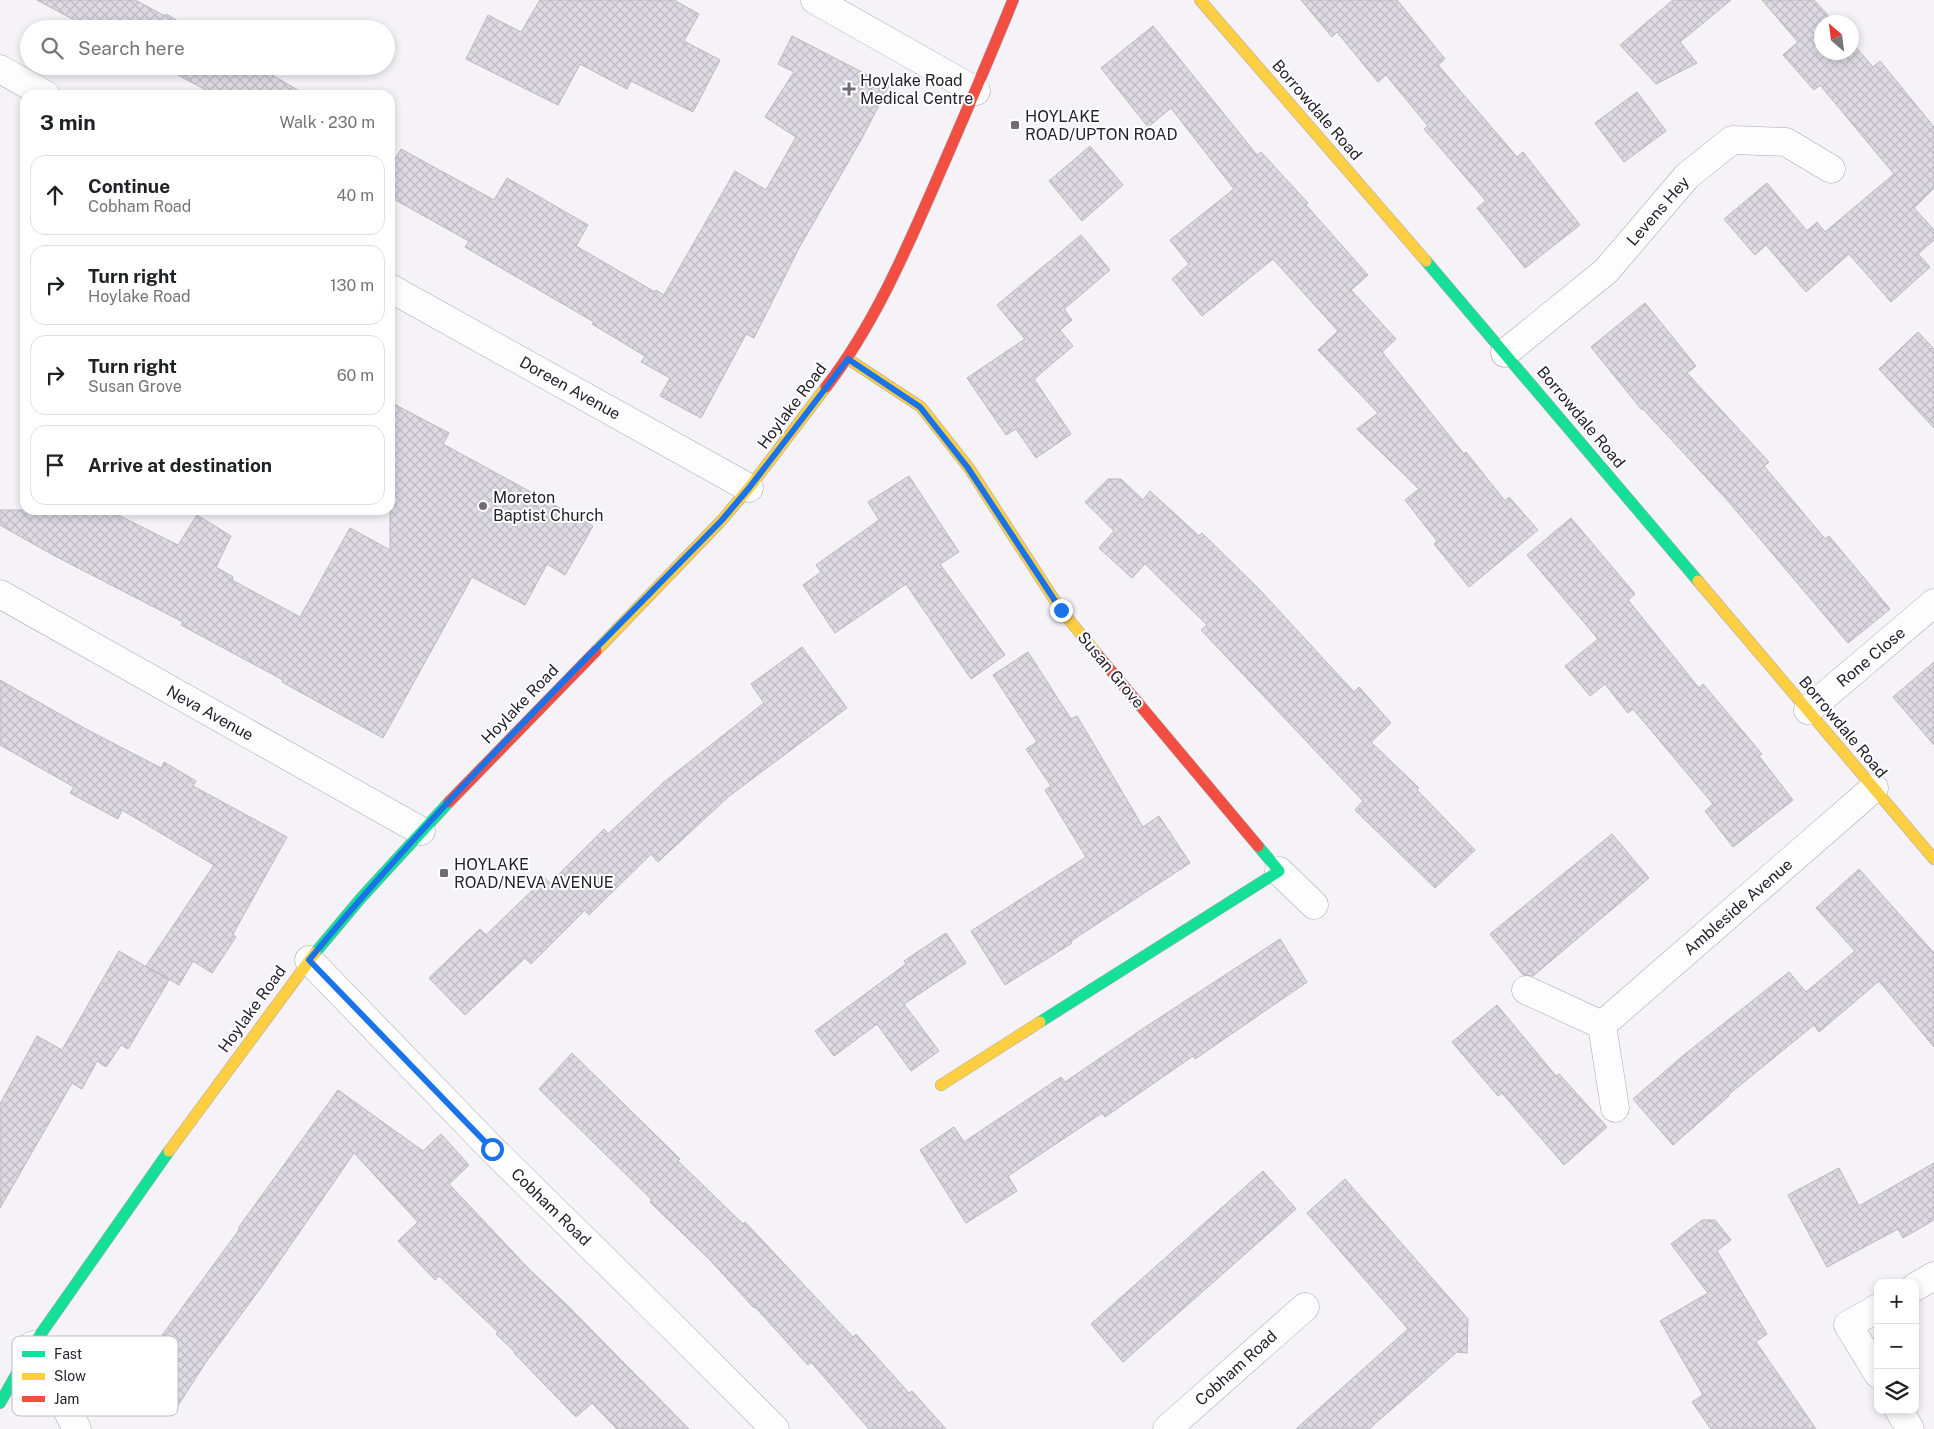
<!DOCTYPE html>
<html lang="en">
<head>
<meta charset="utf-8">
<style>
	body { margin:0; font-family:"Public Sans",sans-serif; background:#f6f6f6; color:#202124 }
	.controls { position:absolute; right:15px; bottom:15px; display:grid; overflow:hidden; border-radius:10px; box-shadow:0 2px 8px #0003 }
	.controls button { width:45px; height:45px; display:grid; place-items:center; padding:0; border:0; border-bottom:1px solid #e0e0e0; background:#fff; color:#202124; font:25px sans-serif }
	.compass { position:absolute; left:1814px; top:15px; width:45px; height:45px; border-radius:50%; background:#fff; box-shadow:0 2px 8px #0003; rotate:332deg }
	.stop { position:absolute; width:15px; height:15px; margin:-11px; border:4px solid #1a73e8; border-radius:50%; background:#fff }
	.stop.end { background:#1a73e8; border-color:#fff; box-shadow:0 1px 5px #0008 }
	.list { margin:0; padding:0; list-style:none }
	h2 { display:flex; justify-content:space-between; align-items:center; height:65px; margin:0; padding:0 20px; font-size:21px }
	h2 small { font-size:16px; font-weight:400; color:#757577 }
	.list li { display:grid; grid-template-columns:32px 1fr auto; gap:15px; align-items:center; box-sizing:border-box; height:80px; margin:0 10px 10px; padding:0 10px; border:1px solid #e0e0e0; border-radius:15px }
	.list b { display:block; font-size:19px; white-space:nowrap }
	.list p { margin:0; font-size:16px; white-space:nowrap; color:#757577 }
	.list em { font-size:16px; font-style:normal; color:#757577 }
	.icon { flex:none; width:28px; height:28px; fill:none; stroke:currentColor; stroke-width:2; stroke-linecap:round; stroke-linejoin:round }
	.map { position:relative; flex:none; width:1934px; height:1429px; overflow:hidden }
	.search { position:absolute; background:#fff; box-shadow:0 2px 8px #0003; left:20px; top:20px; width:375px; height:55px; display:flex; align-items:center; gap:12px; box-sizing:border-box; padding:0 18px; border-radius:28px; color:#757577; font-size:19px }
	.panel { position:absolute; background:#fff; box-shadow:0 2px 8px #0003; left:20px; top:90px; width:375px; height:425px; border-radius:15px }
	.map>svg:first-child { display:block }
	.building { fill:url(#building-cross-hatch); stroke:#bcb8c0 }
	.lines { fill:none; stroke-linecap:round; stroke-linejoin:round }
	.street-casing { stroke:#aba7af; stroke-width:29 }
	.fast-casing { stroke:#aba7af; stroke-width:12 }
	.slow-casing { stroke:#aba7af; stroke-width:12 }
	.jam-casing { stroke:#aba7af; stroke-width:12 }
	.street { stroke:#fefdfe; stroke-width:28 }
	.fast { stroke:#16e098; stroke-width:11 }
	.slow { stroke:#ffcf43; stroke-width:11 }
	.jam { stroke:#f24e42; stroke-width:11 }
	.route { stroke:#1a73e8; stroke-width:6 }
	.poi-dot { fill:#6f6a74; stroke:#fff; stroke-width:2 }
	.labels { text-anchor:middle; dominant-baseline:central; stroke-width:4; stroke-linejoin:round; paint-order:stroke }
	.poi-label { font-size:16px; fill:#27212d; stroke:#fff; text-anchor:start }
	.street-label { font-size:16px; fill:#27212d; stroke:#fff }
	.key { fill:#fff; stroke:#bebcc0; stroke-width:1 }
	.key-label { font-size:14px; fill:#27212d }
</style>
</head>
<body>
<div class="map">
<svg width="1934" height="1429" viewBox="0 0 1934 1429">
	<defs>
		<pattern id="building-cross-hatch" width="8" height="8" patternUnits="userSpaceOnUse" patternTransform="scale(1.25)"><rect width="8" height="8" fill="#dedae3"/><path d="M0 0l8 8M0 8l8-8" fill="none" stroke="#bebbc3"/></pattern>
	</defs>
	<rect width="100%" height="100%" fill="#f5f2f8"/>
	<!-- building -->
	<path class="building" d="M37,0H135L165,16L166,14L192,29H91Z
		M540,0H674L699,14L684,41L720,60L693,112L631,81L627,89L580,64L558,105L466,59L488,15L521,32Z
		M1301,0H1397L1445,59L1438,65L1517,157L1523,152L1580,225L1525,268L1477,208L1486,201L1424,129L1428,126L1386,75L1378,82L1337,32L1332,37Z
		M1673,0H1731L1680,42L1697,63L1656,84L1620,45Z
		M1762,0H1814L1834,22H1822V52H1852V43L1873,67L1880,61L1934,127V188L1914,208L1934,230V240L1918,254L1930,267L1891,302L1849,254L1806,292L1766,245L1755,255L1724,219L1767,183L1807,231L1817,222L1825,232L1894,174L1820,85L1814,90L1783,55L1798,42Z
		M1153,26L1257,155L1261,152L1308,203L1306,205L1368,275L1351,290L1396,339L1382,352L1464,454L1466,452L1505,501L1509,497L1538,530L1469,587L1434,544L1437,541L1405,500L1419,489L1357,429L1378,413L1318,350L1338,331L1273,259L1202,316L1172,279L1189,264L1170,240L1234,189L1171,108L1148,127L1101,68Z
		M792,36L889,86L862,138L799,248L754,338L746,334L701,418L660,396L670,378L641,362L645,356L592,324L594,322L465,247L469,241L390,197V168L401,149L494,200L507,178L588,225L576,246L655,292L656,290L664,295L735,171L766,190L796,137L765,117L794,72L778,64Z
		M161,66H257L306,95H215Z
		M1637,92L1666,131L1624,162L1595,123Z
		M1090,146L1123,185L1082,221L1049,181Z
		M1081,235L1110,270L1064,309L1072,320L1060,330L1073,346L1034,379L1071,434L1036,458L1016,429L1006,435L967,378L1025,339L997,305Z
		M1645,303L1696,366L1687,373L1769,462L1764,466L1825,539L1829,536L1890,609L1848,643L1728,501L1643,409L1642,410L1591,347Z
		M1918,332L1934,349V428L1879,369Z
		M390,402L449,433L443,444L593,526L565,575L547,564L525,605L472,577L383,738L282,682L283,680L181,625L183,622L53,555L0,525V510H108L178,545L197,515L231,536L216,567L233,577L232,580L300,617L350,528L390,550Z
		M909,476L959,552L940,564L1005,655L971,679L906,584L835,633L803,585L821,572L816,565L879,520L868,502Z
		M1108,479H1121L1143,500L1150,491L1199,536L1202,533L1259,589L1354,692L1359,687L1391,723L1371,742L1419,788L1417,790L1475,850L1435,888L1355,810L1363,801L1201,630L1207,625L1145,564L1132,578L1099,548L1114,531L1085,502Z
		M1571,518L1635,594L1628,600L1699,688L1703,684L1762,754L1759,756L1793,800L1733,847L1705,811L1713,804L1633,709L1628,713L1605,684L1590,696L1565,666L1598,639L1527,555Z
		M802,647L847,708L728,797L658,862L651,854L589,915L585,910L531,964L525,958L465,1015L429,978L480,929L486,935L545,878L550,883L604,829L608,834L664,782L764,703L751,684Z
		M1028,652L1071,719L1077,716L1143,827L1159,816L1190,863L1071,941L1072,943L1005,985L971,931L1086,857L1045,790L1051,786L1026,749L1037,742L993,675Z
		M1934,662V745L1893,697Z
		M0,680L84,728L161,768L164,762L196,781L193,786L287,837L233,934L236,937L212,973L193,961L179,985L146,966L214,865L122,810L118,819L70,793L74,787L0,745Z
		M1612,834L1649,878L1533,976L1523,975L1490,934Z
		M1859,869L1934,953V1047L1879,981L1819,1032L1814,1025L1728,1095L1729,1096L1673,1145L1633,1099L1685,1054L1789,972L1806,992L1855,951L1816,908Z
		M946,933L966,963L904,1004L939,1051L911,1071L877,1024L834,1056L815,1031L906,964L904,961Z
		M1280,939L1307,982L1195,1059L1193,1056L1105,1117L1102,1113L1008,1176L1017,1191L966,1223L920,1150L954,1127L964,1142L1061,1077L1065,1082L1144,1028Z
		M119,951L169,980L128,1049L121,1045L106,1067L97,1061L82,1089L72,1083L0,1208V1104L37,1036L62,1050Z
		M1497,1005L1556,1076L1559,1074L1607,1127L1564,1165L1502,1093L1498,1096L1452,1042Z
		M572,1053L680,1159L678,1161L709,1191L743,1224L745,1222L853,1337L856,1334L909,1393L912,1391L946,1429H869L811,1362L808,1365L755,1307L754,1308L709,1259L650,1202L652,1200L539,1089Z
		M338,1090L423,1151L441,1134L469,1165L449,1184L529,1269L567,1305L689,1429H617L592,1403L576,1417L514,1353L515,1352L496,1334L498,1332L439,1276L435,1280L398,1241L418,1222L354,1153L265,1282L206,1362L175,1410L136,1384L151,1363L145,1359L160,1338L239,1230V1227Z
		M1934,1163V1220L1903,1238L1898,1229L1827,1267L1788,1195L1839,1168L1859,1206Z
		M1263,1171L1296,1209L1123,1362L1091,1324Z
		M1345,1179L1468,1319L1467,1353L1457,1352L1369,1429H1296L1408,1329L1307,1213Z
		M1702,1220H1715L1731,1240L1717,1251L1767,1334L1756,1342L1816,1429H1711L1692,1402L1703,1395L1660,1321L1708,1293L1671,1244Z"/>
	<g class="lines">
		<!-- street casing -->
		<g class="street-casing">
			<path id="street" d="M815,0L976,91
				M0,69L46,95
				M390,288L749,488
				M1505,353L1606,271L1687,176L1732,140L1786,142L1831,169
				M0,594L421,831
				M1808,710L1934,603
				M1279,871L1314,905
				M309,960L492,1149L681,1335L775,1429
				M1526,990L1602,1025L1874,788
				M1602,1025L1615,1108
				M1915,1287L1934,1276
				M1878,1308L1848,1325L1878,1374
				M33,1345L77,1429
				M1899,1410L1910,1429
				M1167,1429L1305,1307"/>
		</g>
		<!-- fast casing -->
		<g class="fast-casing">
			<path id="fast" d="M1426,261L1698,581
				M315,953L361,898L449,802
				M1040,1022L1279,871L1258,846
				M0,1403L33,1345L169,1151"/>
		</g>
		<!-- slow casing -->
		<g class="slow-casing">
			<path id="slow" d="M1200,0L1426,261
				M848,359L921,407L969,468L1061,610L1097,654
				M1698,581L1934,859
				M596,651L722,520L749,488L826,387
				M941,1085L1040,1022
				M169,1151L315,953"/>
		</g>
		<!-- jam casing -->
		<g class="jam-casing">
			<path id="jam" d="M826,387C872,328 904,255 934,186C961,124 988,62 1013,0
				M1097,654L1258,846
				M449,802L596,651"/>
		</g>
		<!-- street -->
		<use href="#street" class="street"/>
		<!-- fast -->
		<use href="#fast" class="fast"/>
		<!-- slow -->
		<use href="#slow" class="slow"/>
		<!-- jam -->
		<use href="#jam" class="jam"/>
	</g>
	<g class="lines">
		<!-- route -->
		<path class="route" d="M492,1149L309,960C437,805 581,664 722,520L749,488L848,359L920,407L968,468L1061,610"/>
	</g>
	<!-- markers -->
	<g class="poi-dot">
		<path d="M846.5 81.5h5v5h5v5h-5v5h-5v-5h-5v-5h5z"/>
		<rect x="1010" y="120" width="10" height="10" rx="2.5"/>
		<circle cx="483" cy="506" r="5"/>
		<rect x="439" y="868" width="10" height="10" rx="2.5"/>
	</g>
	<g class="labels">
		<!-- poi labels -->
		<g class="poi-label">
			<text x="860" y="80">Hoylake Road<tspan x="860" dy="18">Medical Centre</tspan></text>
			<text x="1025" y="116">HOYLAKE<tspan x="1025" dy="18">ROAD/UPTON ROAD</tspan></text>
			<text x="493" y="497">Moreton<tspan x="493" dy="18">Baptist Church</tspan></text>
			<text x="454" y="864">HOYLAKE<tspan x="454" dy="18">ROAD/NEVA AVENUE</tspan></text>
		</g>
		<!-- street labels -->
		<g class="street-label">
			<text transform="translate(1317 110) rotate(49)">Borrowdale Road</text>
			<text transform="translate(1658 211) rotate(-49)">Levens Hey</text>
			<text transform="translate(570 388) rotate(29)">Doreen Avenue</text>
			<text transform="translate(792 406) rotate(-53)">Hoylake Road</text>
			<text transform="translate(1581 417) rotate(50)">Borrowdale Road</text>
			<text transform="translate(1871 657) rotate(-40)">Rone Close</text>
			<text transform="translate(1111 670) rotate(50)">Susan Grove</text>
			<text transform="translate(520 704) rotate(-46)">Hoylake Road</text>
			<text transform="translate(210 713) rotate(29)">Neva Avenue</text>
			<text transform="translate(1843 727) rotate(50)">Borrowdale Road</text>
			<text transform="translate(1738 907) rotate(-41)">Ambleside Avenue</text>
			<text transform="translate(252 1009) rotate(-54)">Hoylake Road</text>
			<text transform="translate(551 1207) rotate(44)">Cobham Road</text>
			<text transform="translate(1236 1368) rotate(-42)">Cobham Road</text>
		</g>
	</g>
	<!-- legend -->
	<rect x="12" y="1336" width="166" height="80" rx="8" class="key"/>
	<rect x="22" y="1351" width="23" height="6" fill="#16e098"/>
	<rect x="22" y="1373" width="23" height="7" fill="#ffcf43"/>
	<rect x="22" y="1396" width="23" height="6" fill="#f24e42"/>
	<g class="key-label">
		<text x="54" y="1359">Fast</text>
		<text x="54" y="1381">Slow</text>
		<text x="54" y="1404">Jam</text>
	</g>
</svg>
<div class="controls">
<button>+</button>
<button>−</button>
<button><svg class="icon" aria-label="layers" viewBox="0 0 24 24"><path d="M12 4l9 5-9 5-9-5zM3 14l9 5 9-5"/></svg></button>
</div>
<svg class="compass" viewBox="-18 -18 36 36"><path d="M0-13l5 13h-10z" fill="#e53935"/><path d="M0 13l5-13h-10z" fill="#757577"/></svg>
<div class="stop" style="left:492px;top:1149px"></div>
<div class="stop end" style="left:1061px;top:610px"></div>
<div class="search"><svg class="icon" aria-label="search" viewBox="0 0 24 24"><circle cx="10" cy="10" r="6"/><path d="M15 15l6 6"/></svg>Search here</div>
<section class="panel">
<h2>3 min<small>Walk · 230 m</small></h2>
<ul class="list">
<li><svg class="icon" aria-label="ahead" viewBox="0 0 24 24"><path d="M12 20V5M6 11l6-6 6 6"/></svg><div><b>Continue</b><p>Cobham Road</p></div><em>40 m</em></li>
<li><svg class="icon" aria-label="right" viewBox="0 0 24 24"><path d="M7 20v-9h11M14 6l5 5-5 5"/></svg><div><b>Turn right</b><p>Hoylake Road</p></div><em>130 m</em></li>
<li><svg class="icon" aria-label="right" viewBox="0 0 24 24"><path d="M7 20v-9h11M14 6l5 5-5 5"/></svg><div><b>Turn right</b><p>Susan Grove</p></div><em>60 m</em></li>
<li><svg class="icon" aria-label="arrive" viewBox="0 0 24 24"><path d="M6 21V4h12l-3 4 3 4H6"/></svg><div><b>Arrive at destination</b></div></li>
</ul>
</section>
</div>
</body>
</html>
